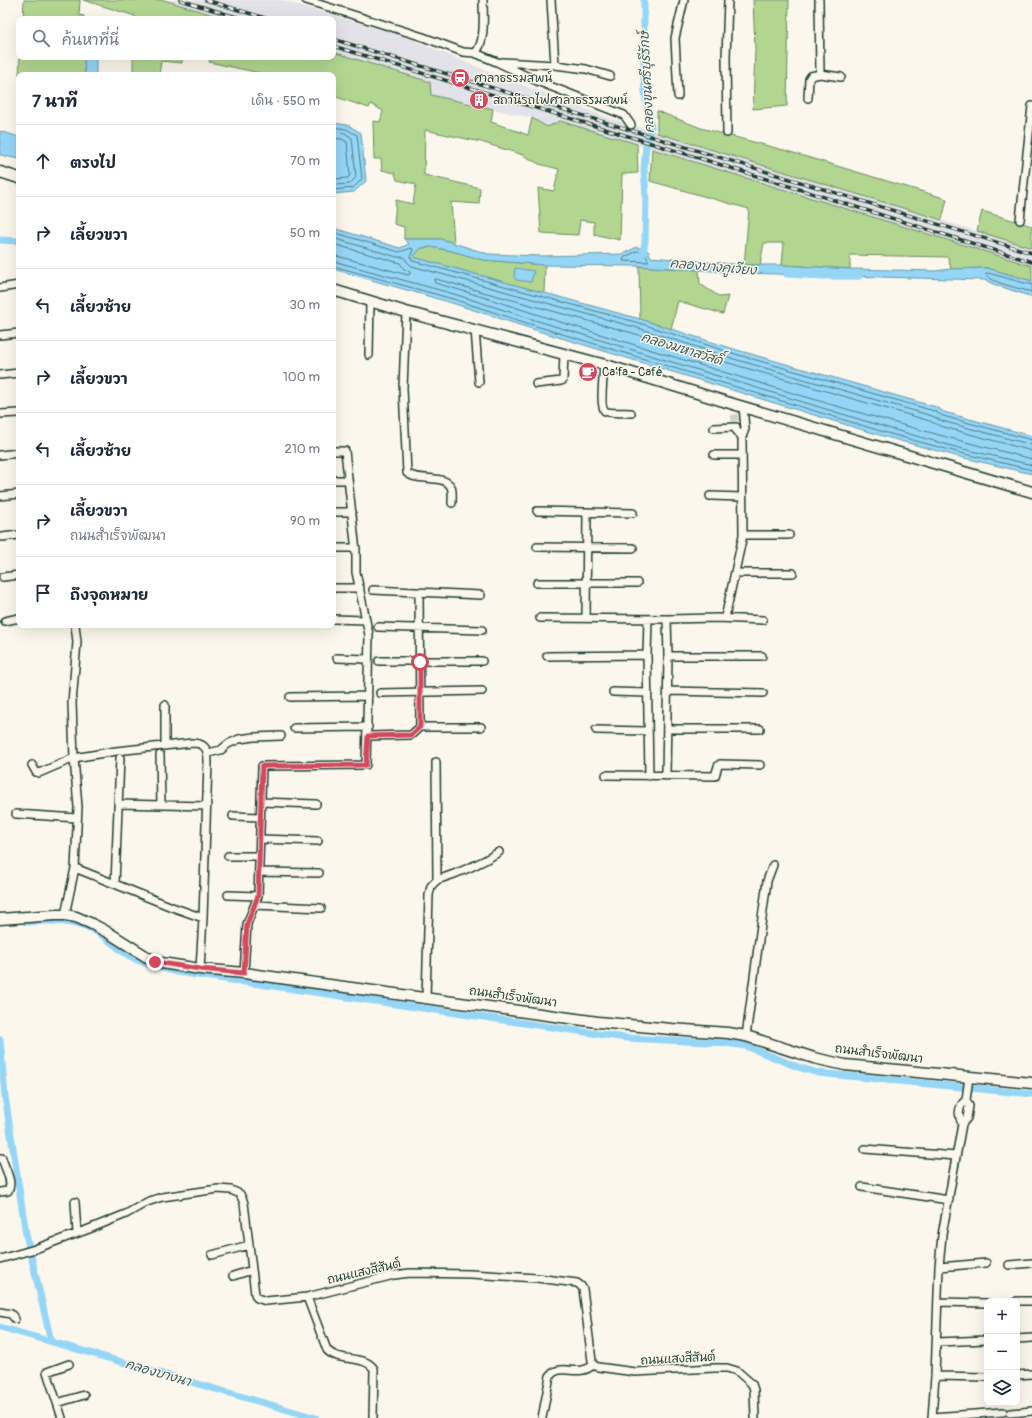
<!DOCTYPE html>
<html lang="th">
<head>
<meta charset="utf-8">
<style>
	body { margin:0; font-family:Pangolin,"Playpen Sans Thai",sans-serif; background:#f2f2f3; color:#1f2937 }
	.controls { position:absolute; right:12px; bottom:12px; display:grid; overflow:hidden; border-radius:8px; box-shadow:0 4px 16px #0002 }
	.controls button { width:36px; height:36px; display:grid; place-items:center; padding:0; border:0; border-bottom:1px solid #e0e1e3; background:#fff; color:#1f2937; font:20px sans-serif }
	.stop { position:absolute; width:12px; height:12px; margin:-9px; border:3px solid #d1495b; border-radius:50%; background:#fff }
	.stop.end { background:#d1495b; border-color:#fff; box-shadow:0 1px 4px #0008 }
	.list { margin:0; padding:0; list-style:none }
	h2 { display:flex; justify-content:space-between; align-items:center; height:52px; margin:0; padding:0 16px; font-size:17px }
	h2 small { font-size:13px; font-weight:400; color:#747a83 }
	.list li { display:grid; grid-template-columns:26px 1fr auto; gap:12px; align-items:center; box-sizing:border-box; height:72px; padding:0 16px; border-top:1px solid #e0e1e3 }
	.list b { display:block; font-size:15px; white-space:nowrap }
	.list p { margin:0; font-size:13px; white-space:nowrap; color:#747a83 }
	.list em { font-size:13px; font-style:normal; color:#747a83 }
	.icon { flex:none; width:22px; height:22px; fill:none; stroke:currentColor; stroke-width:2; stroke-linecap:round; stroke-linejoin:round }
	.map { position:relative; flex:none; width:1032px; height:1418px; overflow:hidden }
	.search { position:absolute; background:#fff; box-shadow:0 4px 16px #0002; left:16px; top:16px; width:320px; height:44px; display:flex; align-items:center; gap:10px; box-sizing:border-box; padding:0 14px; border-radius:8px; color:#747a83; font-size:15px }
	.panel { position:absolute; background:#fff; box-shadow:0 4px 16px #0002; left:16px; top:72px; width:320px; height:556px; border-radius:8px }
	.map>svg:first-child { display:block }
	.built { fill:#e4e2e9 }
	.green { fill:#b2d690; stroke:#688a62 }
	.water { fill:#95d6f7; stroke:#6699a9 }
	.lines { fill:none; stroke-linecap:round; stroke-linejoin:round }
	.shore { stroke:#4e7a82; stroke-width:1 }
	.canal { stroke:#95d6f7; stroke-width:7 }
	.street-tunnel { stroke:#cfd2c7; stroke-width:7; stroke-dasharray:7 3.5; stroke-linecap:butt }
	.street-casing { stroke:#1f3d34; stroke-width:10 }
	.secondary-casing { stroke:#1f3d34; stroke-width:13 }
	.street { stroke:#fbf7ec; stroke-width:7 }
	.secondary { stroke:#fbf7ec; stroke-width:10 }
	.rail-casing { stroke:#1f3d34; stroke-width:3.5 }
	.rail { stroke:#fbf7ec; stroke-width:2; stroke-dasharray:6; stroke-linecap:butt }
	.route { stroke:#d1495b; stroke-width:5 }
	.labels { text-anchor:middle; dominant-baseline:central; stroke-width:3; stroke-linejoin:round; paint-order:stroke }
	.poi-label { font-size:12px; fill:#1f3d34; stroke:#fbf7ec; text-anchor:start }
	.street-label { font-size:12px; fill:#1f3d34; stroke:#fbf7ec }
	.water-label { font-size:13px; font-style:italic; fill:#375c5b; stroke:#fbf7ec }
</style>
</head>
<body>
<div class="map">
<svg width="1032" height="1418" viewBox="0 0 1032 1418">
	<rect width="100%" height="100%" fill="#fbf7ec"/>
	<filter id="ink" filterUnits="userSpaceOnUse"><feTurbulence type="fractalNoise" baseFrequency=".025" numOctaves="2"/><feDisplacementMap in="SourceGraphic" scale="8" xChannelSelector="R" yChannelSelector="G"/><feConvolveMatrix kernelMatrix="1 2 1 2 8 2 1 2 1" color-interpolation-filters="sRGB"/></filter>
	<g filter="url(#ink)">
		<!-- built -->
		<path class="built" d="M164,0H282L406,37L497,75L610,118L1032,248V266L560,121L547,127L532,118L430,95V82L333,52V19H226Z"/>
		<!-- green -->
		<path class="green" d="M24,0H80L79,15L84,16V19H23Z
			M83,0H164L226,19H135V16Z
			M753,0H789L787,106L753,109L755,48Z
			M333,52L430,82L431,95L493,109L491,122L528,135L532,118L547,127L560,121L637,144L638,173L622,174L620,240L594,234V222L580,220L578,235L541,233L538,188L554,191L559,169L539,164L523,155L481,142L425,130L424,175L480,188L479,204L451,202L454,243L441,239H404V227L394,224L396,200L413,204L416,184L397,180L395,173L382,170L381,159H374L373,121L380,122L383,111L371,104L369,108L333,96V75H269L209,62L211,57H333Z
			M20,57H84L85,75H19Z
			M133,57H182V63L161,61L159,75H133Z
			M657,111L701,128L787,151L947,199L942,220L657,133Z
			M652,149L1032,266V281L987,268L951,269L948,257L850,255V269L782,265L784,243H764L760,265H744L749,209L650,181Z
			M982,211L1032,226V248L977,231Z
			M431,247L452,251L483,260L545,265L544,293L413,257L421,248Z
			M639,266L699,270L700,284L720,297L728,296L723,314L678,301L671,329L640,319Z"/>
		<!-- water -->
		<path class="water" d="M84,57H96V75H85Z
			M333,123L348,125L361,133L366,181L354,192L333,194Z
			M0,131L19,137V159L0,155Z
			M333,228L400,248L409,244L404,239H441L488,254L541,256L622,254L637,247L648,251L651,257L744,265H782L850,269L934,271L951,269L987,268L1032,281V297L993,284L985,280L743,273L639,266L545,265L483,260L452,251L431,247L421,248L413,257L640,319L737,350L936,407L944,412L1032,436V474L956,456L886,437L535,330L452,303L333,269Z
			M515,268L534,271L531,282L516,280L514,276Z"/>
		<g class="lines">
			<!-- shore -->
			<path class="shore" d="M333,127L346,129L357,135L362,179L353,188L333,190
				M333,132L345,133L352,138L356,177L350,184L333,185
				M333,138L342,139L347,142L350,175L348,178L333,179
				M333,232L399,252L412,248L413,250L410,257L413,261L639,323L735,354L934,411L943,416L1032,440
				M333,238L397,257H404L408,263L412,266L638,328L734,359L932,416L942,421L1032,445
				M333,244L400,263L404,269L410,272V274L408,275L333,255
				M638,251L645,254L648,260V262L623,261L624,258Z
				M333,261L454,294L538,321L888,428L959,448L1032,465
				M333,266L453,299L536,326L887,433L957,452L1032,470
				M1032,285L988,273L985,274C992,283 1021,289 1032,292
				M1032,451L940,426L930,421L732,364L636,334L436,279L434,280L435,283C476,294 517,308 557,321C715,369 872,420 1032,459"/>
			<!-- canal -->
			<path class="canal" d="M0,240L19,241
				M642,257L645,242L646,196L644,170L646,146L651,127L645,92L644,76V0
				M787,274L822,276H859
				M26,922C46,920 68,920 87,927C103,933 114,946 128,955C143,964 161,968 177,972L626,1038L726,1043L746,1046L798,1067L818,1073L1032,1094
				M0,1040L5,1096L26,1234L51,1341
				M0,1327L316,1418"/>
			<!-- street-tunnel -->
			<path class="street-tunnel" d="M733,404L736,427"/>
			<!-- street casing -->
			<g class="street-casing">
				<path id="street" d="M306,0L423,37L463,52L475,53L497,62L537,81L624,115L631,125
					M551,0L555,65
					M819,0L820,74L841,77
					M475,53C486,43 483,14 483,0
					M502,62L555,65L586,69L610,76
					M678,96L675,38L684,0
					M808,98L809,79L811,76L820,74
					M727,133L726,57L728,0
					M1020,220L1032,106
					M0,288L19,285
					M406,312L403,388L407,473C417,482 445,474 451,487C453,491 452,498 452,503
					M475,329L479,382
					M0,335L19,333
					M369,355L370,302
					M604,364C604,373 599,407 605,411C609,414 626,412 631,413
					M0,375L19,373
					M536,384L561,381L563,380L564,353
					M0,414L19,413
					M714,428L736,427V430L742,437
					M0,455L19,453
					M714,455H742
					M333,480H348
					M0,496L19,494
					M710,496L742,497
					M537,511L633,513
					M333,512H352
					M743,535H789
					M2,537L19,535
					M537,547L633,548
					M333,548H356
					M735,573H793
					M3,577L19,575
					M537,583H637
					M333,588H360
					M373,590L481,595
					M540,618L667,619L717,618L763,620
					M586,618L587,513
					M725,618L743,535L742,437L745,429L743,406
					M333,619L366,620
					M648,619L647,655L649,776
					M5,621L19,618
					M378,627L482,630
					M547,656L647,655
					M668,656H762
					M337,658L368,659
					M379,661H482
					M668,691L763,693
					M613,692L648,693
					M380,693L482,691
					M290,697L368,696
					M420,727H481
					M294,728L368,727
					M667,729H760
					M596,730L648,731
					M368,736L411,735L420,727L419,592
					M165,746V705
					M208,753L221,750L228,744L239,739L254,737L281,736
					M160,755L161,805
					M32,765L36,772L39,773L74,758L116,751L192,743C206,743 208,750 208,762L203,918L200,969
					M606,775L715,776L718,766L720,764L760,765
					M666,776L668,656L667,619
					M261,802L316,804
					M118,804L207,806
					M16,814L77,818
					M233,816L260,817
					M260,839L318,841
					M228,856H259
					M75,868L172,907L203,918
					M259,872L319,873
					M437,880C459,873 480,864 499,852
					M115,884L120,758
					M228,895L258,896
					M255,905L321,908
					M65,915L75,868L78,807L74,758L72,703L77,642L75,625
					M244,973L247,924L258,896L262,766L366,765L369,635L356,572V551L345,451H333
					M426,998L429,895L431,886L437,880L436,762
					M746,1036L767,881L773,865
					M962,1124C958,1115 958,1106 966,1100
					M865,1149L956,1156
					M0,1158H2C4,1167 14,1182 8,1191L0,1192
					M862,1187L949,1200
					M75,1202L77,1233
					M212,1255L249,1245
					M0,1259L35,1249L89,1229L126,1214L147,1202L162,1197L218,1189L231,1190L240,1194L244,1203L255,1294L257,1298L266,1301L307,1297L394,1275L410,1273L471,1274L537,1278L577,1283L581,1286L583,1289L592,1361L593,1365L598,1367L635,1372L714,1368H727L737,1371L752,1384L754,1390L755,1418
					M1009,1265L1032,1263
					M939,1267L986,1263
					M233,1276L252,1270
					M307,1297L327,1350C339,1363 364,1354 374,1369L373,1418
					M1017,1301H1032
					M938,1302L987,1303
					M0,1312L11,1314L15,1319
					M1017,1339L1032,1338
					M937,1342L987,1340
					M1017,1375L1032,1374
					M935,1376L987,1377
					M57,1403L84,1395
					M1010,1413L1032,1411
					M932,1417L1003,1412
					M62,1418L47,1372L69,1364
					M542,1418L550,1376C560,1362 579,1378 593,1365
					M932,1418L935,1376L939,1267L942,1235L962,1124L967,1118L969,1106L966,1100L969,1077"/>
			</g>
			<!-- secondary casing -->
			<g class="secondary-casing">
				<path id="secondary" d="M0,172L19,178
					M333,290L406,312L609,366L733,404L1032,492
					M0,919L55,915H65L76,917L92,924L109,933L155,962L200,969L244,973L598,1022L671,1029L728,1033L746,1036L814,1058L845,1065L1032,1083"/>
			</g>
			<!-- street -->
			<use href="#street" class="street"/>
			<!-- secondary -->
			<use href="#secondary" class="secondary"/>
			<!-- rail casing -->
			<g class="rail-casing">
				<path id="rail" d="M180,0L243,19
					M206,0L268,19
					M333,39L1032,253
					M333,46L654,144L1032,262"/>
			</g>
			<!-- rail -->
			<use href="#rail" class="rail"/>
		</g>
	</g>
	<g class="lines" filter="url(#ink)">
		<!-- route -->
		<path class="route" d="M155,962L200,969L244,973L247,924L258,896L262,766L366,765L368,736L411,735L420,727V662"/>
	</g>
	<!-- icons -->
	<defs>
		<g id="station-disc" transform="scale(1)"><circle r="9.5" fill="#d1495b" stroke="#fbf7ec"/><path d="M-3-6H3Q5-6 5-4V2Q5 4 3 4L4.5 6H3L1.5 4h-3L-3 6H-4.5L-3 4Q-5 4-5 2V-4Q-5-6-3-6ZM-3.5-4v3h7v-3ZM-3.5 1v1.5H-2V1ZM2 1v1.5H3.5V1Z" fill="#fff"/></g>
		<g id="building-disc" transform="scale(1)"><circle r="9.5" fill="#d1495b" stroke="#fbf7ec"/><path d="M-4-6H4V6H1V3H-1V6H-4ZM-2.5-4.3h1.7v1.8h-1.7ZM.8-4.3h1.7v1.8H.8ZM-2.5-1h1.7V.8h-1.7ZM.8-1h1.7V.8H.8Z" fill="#fff"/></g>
		<g id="cafe-disc" transform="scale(1)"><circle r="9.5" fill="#d1495b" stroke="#fbf7ec"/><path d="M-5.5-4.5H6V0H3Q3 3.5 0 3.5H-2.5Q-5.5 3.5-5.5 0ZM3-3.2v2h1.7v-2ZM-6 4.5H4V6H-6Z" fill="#fff"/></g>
	</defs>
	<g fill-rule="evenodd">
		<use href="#station-disc" x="460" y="78"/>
		<use href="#building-disc" x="479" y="100"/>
		<use href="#cafe-disc" x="588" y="372"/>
	</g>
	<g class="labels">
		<!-- poi labels -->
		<g class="poi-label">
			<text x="474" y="78">ศาลาธรรมสพน์</text>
			<text x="493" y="100">สถานีรถไฟศาลาธรรมสพน์</text>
			<text x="602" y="372">Ca’fa - Café</text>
		</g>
		<!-- street labels -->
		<g class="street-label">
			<text transform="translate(513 997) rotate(8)">ถนนสำเร็จพัฒนา</text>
			<text transform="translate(879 1054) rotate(7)">ถนนสำเร็จพัฒนา</text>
			<text transform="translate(364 1272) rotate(-13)">ถนนแสงสีสันต์</text>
			<text transform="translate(678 1359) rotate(-3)">ถนนแสงสีสันต์</text>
		</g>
		<!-- water labels -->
		<g class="water-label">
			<text transform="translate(647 82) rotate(-93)">คลองขุนศรีบุรีรักษ์</text>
			<text transform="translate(713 267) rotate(5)">คลองบางคูเวียง</text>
			<text transform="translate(682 349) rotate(17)">คลองมหาสวัสดิ์</text>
			<text transform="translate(158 1373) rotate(16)">คลองบางนา</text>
		</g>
	</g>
</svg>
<div class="controls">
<button>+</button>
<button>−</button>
<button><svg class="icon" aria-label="layers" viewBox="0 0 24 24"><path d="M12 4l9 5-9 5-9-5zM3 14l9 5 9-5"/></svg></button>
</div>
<div class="stop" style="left:420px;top:662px"></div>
<div class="stop end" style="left:155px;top:962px"></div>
<div class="search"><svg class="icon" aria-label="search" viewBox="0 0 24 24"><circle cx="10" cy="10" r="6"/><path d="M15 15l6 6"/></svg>ค้นหาที่นี่</div>
<section class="panel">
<h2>7 นาที<small>เดิน · 550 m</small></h2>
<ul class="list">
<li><svg class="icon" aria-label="ahead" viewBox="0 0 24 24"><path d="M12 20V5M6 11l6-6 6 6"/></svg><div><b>ตรงไป</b></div><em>70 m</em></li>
<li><svg class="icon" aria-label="right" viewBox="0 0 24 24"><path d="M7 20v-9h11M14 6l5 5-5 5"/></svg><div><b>เลี้ยวขวา</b></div><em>50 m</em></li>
<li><svg class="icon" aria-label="left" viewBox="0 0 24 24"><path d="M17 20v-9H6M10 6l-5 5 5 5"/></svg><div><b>เลี้ยวซ้าย</b></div><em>30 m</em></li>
<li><svg class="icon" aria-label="right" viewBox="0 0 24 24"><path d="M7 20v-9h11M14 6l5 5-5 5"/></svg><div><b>เลี้ยวขวา</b></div><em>100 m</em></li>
<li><svg class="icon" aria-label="left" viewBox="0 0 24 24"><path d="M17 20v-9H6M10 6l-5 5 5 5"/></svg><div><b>เลี้ยวซ้าย</b></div><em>210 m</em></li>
<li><svg class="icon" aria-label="right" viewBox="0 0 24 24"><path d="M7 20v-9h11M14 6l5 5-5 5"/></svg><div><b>เลี้ยวขวา</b><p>ถนนสำเร็จพัฒนา</p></div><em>90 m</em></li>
<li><svg class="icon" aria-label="arrive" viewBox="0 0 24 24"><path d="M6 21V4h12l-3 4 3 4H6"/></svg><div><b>ถึงจุดหมาย</b></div></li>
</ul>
</section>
</div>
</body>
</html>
